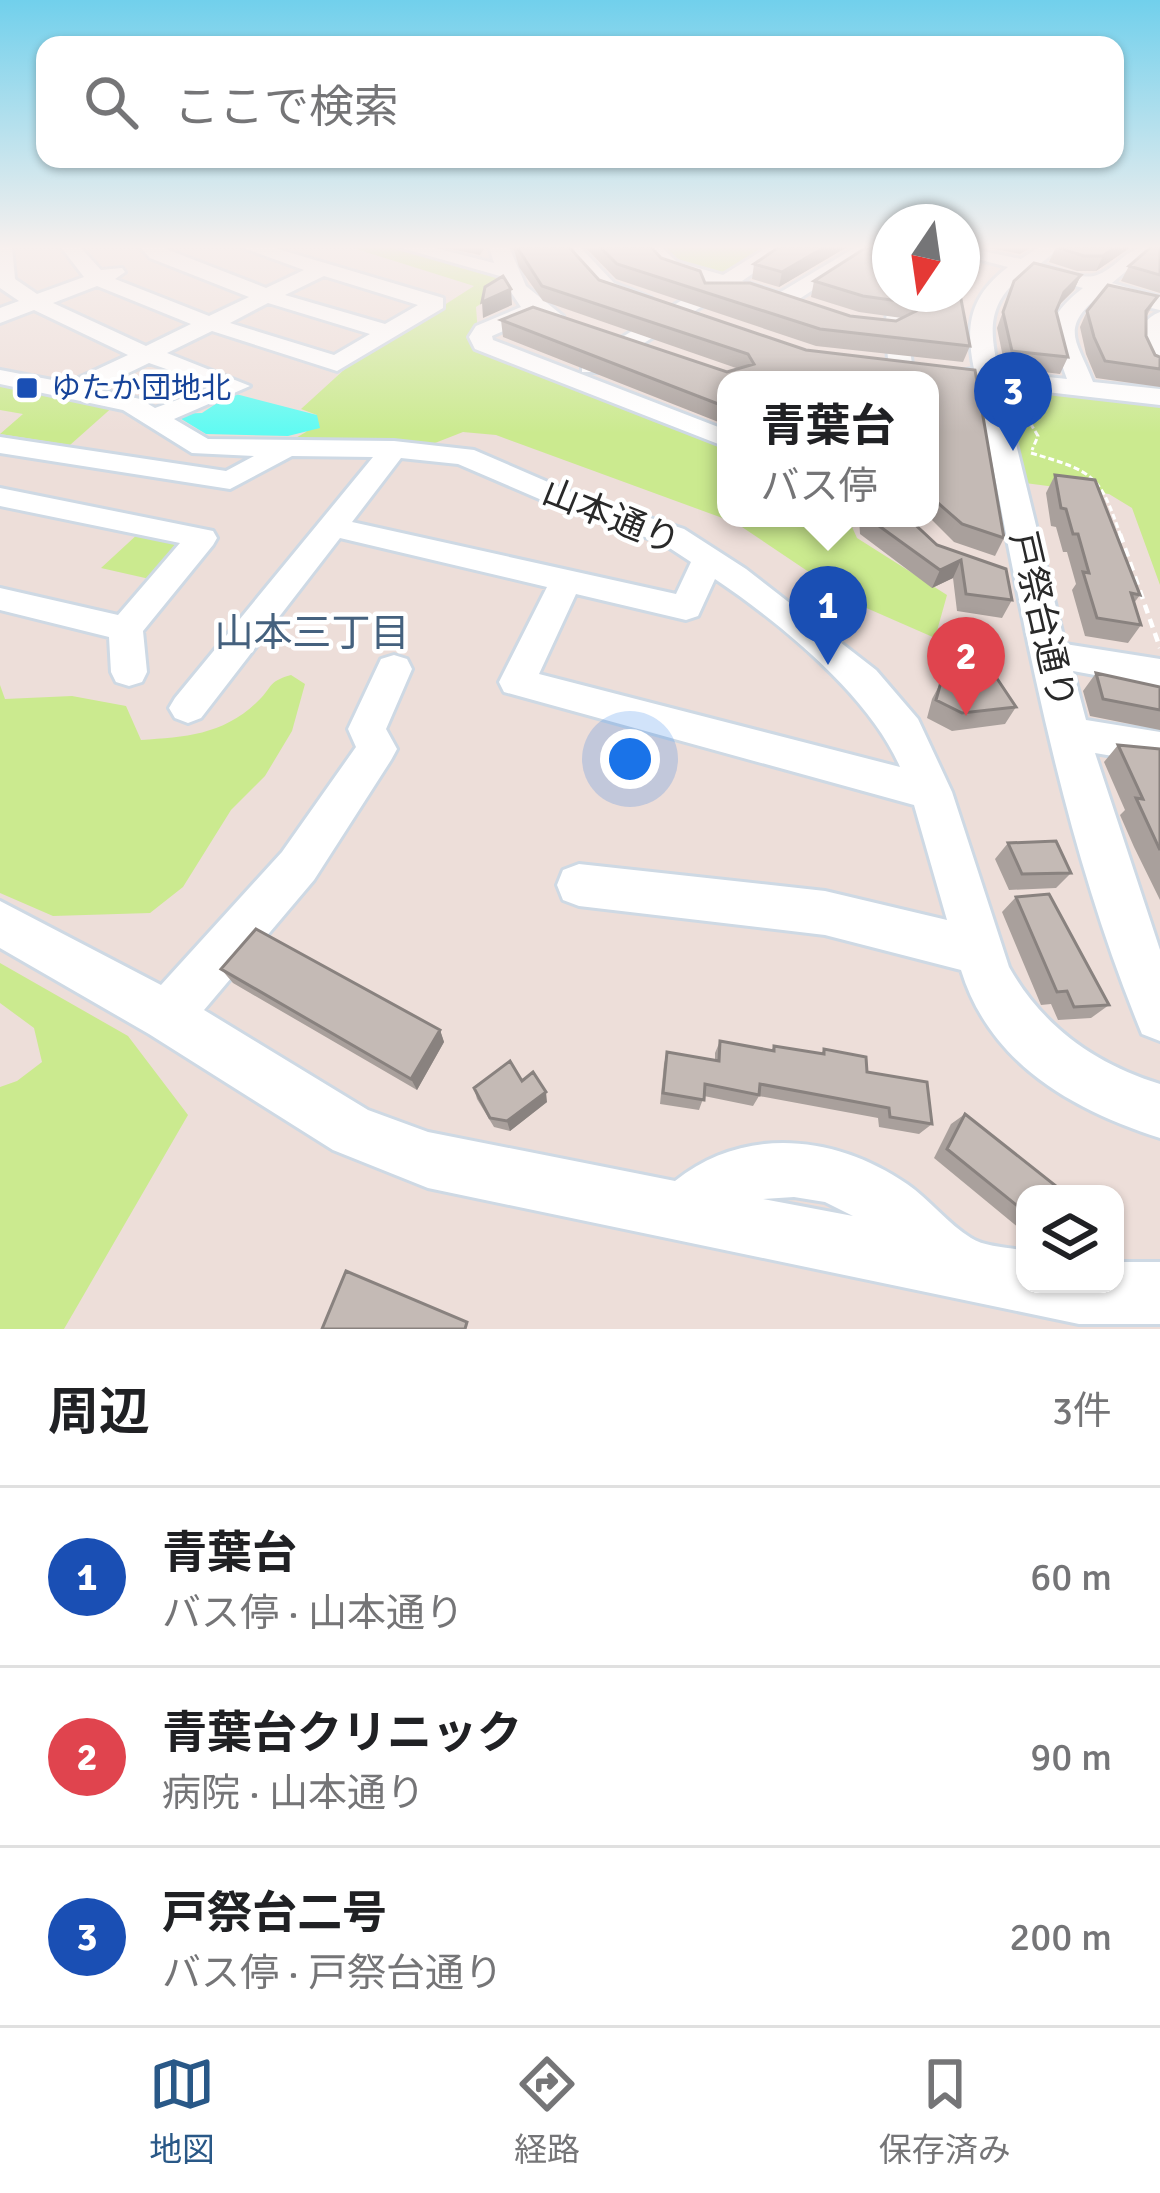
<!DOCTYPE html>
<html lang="ja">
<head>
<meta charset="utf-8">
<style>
	body { margin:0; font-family:Signika,"Noto Sans JP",sans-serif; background:#f2f2f2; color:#202124 }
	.controls { position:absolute; right:36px; bottom:36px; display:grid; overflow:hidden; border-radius:24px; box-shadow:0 3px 9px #0004 }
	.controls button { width:108px; height:108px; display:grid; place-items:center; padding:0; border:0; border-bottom:3px solid #e0e0e0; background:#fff; color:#202124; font:60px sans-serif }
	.compass { position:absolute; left:872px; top:204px; width:108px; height:108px; border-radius:50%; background:#fff; box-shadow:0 3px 9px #0004; rotate:193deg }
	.you { position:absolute; left:630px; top:759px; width:42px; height:42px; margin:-30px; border:9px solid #fff; border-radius:50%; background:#1a73e8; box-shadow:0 0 0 18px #1a73e833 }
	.badge { display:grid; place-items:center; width:78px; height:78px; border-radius:50%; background:#295887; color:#fff; font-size:39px; font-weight:700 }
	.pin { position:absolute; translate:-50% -99px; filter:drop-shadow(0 3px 6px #0008) }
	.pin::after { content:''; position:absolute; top:63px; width:42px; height:36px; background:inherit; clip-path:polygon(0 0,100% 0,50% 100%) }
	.popup { position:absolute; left:717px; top:371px; width:222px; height:156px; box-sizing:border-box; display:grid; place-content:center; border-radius:24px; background:#fff; filter:drop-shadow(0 3px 9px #0005); font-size:39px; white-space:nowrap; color:#757577 }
	.popup b { font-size:45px; color:#202124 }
	.popup::after { content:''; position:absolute; left:50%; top:100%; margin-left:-24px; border:24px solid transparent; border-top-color:#fff }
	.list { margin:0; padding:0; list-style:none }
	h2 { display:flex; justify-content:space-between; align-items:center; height:156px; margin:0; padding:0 48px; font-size:51px }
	h2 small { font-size:39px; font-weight:400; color:#757577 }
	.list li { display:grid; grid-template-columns:78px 1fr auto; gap:36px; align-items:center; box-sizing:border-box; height:180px; padding:0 48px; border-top:3px solid #e0e0e0 }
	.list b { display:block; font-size:45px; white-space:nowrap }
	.list p { margin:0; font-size:39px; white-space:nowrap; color:#757577 }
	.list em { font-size:39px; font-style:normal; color:#757577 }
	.icon { flex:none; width:66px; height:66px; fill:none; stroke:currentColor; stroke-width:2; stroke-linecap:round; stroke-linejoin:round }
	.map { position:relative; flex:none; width:1160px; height:1329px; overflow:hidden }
	.search { position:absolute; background:#fff; box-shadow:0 3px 9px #0004; left:36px; right:36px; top:36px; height:132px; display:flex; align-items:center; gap:30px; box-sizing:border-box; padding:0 42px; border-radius:24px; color:#757577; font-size:45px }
	.sheet { height:696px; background:#fff }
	nav { display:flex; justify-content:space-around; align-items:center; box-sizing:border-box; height:168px; border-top:3px solid #e0e0e0; background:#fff; font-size:33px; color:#757577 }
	nav a { display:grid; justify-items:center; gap:6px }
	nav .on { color:#295887 }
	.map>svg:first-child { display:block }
	.green { fill:#cbea8f }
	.water { fill:#60fbf2 }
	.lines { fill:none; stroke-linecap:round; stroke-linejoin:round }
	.minor-casing { stroke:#ced9e4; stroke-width:6 }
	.path-far1 { stroke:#fff; stroke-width:3; stroke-dasharray:6 3; stroke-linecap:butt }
	.path { stroke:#fff; stroke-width:4.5; stroke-dasharray:9 6; stroke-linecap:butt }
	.minor { fill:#fff; fill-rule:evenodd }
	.wall { fill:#a9a09c }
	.shaded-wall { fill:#89827f }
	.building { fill:#c4bab5; stroke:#89827f; stroke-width:3 }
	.transit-dot { fill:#1a4fb4; stroke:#fff; stroke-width:4.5 }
	.labels { text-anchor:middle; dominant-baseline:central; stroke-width:9; stroke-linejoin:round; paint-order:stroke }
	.far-transit-label { font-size:30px; fill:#164399; stroke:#fff; text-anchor:start }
	.street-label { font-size:36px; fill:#292929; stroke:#fff }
	.neighbourhood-label { font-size:39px; fill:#45617e; stroke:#fff }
</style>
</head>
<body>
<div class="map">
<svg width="1160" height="1329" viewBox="0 0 1160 1329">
	<rect width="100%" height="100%" fill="#edded9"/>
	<!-- green -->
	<path class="green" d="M350,247H396L495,274L506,287L476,307L479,347L726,446V518H848L857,538L947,595L935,638L855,603L736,523L496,435L463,432L435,443H287L306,432L317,415L301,409L346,368L474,286Z
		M656,247H762L768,249L723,275L671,264Z
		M0,382L115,405L70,445L0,434L23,414L0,410Z
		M1001,384L1160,401V585L1132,508L1109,494L1025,483Z
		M140,532L176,540L177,550L154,580L101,568Z
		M291,675L305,684L292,731L265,776L231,810L183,887L150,913L53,916L0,893V685L5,699L72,696L126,706L141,740C185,737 222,735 256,703C273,688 266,682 291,675Z
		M0,963L128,1036L188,1115L64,1329H0V1087L17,1081L42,1062L34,1028L0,1003Z"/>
	<!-- water -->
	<path class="water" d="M232,393L317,415L320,428L288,436L206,434L173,414L202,413Z"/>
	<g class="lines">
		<!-- minor casing -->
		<g class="minor-casing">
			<path id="minor" d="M0,247H12L15,279L37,294L84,277L61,247H80L101,270L122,268L125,272L115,279L209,316L249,297L150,258L140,247H161L266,288L304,270L241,247H271L443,298V308L337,371L212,331L167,353L250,386L174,419L208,439L394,441L474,450L571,492L684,529L746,569L876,670L918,719L952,792L1009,967C1043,1027 1095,1064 1160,1084V1138C1073,1110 990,1064 961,970L825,935L579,906L563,900L557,885L563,870L579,864L825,891L947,920L914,805L504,692L499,682L547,587L340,538L201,718L188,723L175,718L169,708L175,698L373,457L292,456L230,489L0,453V437L226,471L254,456L192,453L123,410L0,384V370L68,383L128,355L34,310L0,323V308L19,301L0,288ZM324,276L418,305L385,324L285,295ZM97,286L191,324L146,346L53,303ZM268,303L370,334L334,355L230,323ZM149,363L215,386L155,408L140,399L95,389ZM401,458L458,464L551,504L662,543L691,562L676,594L352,522ZM715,579C779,622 870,696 900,767L539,674L576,594L686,620L698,616Z
				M398,247H431L494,263L489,247H509L526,286L563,316L552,323L535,317L492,336L493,340L726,430V447L475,349L469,337L476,326L521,307L500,276Z
				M560,247H580L614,283L651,298L640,304L600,291Z
				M641,247H661L677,262L723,275L768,247H791L742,281L779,293L856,247H879L790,305L728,290L598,372H582V362L708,284L663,270Z
				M962,247L1021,259L1039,247H1061L1040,264C1055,268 1082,281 1097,275C1123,265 1121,247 1155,247L1112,283L1160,297V310L1099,296C1059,329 1077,340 1093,382L1160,389V405L1002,387L1065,644L1160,659V687L1073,671L1086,720L1160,732V764L1095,753L1160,950V1041L1142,1034C1056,826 1020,603 977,384L955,376L958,371L974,369C965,325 970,296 1008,267L962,255ZM1027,273L1083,288C1040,322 1051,332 1067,379L999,372C988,328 988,300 1027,273Z
				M890,294H912L907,326L914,380H890L885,326Z
				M1160,312V375L1148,368C1138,347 1134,322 1160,312Z
				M0,488L213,531L217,538L213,545L143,631L147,672L142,682L129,686L116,682L111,672L109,637L0,610V588L118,615L180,543L0,506Z
				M394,655L407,659L412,669L386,729L397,749L391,760L314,880L204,1010L368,1110L428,1132L675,1181C745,1125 836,1135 907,1184C930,1200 948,1224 971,1238C984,1247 1009,1247 1025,1251V1284H1115V1262H1160V1324H1079L428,1188L333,1150L149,1034L0,948V901L161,985L282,852L356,747L348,729L381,659ZM794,1197L825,1202L853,1216L763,1199Z"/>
		</g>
		<!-- path-far1 -->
		<path class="path-far1" d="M1021,408L1038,436L1032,450
			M1031,453C1095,472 1100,475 1121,537"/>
		<!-- path -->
		<path class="path" d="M1120,534L1160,648"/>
		<!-- minor -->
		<use href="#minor" class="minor"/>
	</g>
	<!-- wall -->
	<path class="wall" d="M442,247H485L480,255Z
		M513,247H569L599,280L806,350L975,370L1004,538L995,556L954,542L930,518V380H726V425L503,337L501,320L533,307L727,372L739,369L543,301L519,267Z
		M585,247H651L661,258L705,283L850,316L896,321L902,318L859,312L811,297L814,281L960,294L970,346L963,362L816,346L616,279Z
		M779,247H847L779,287L752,279L754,264Z
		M986,247H1031L1020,254Z
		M1056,247H1131L1096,271H1077L1049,262Z
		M1160,247V293L1121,281L1129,266Z
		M1081,275L1074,290L1058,306L1056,311L1068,357L1060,374L1005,367L997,328L1014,281Z
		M1158,296L1146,317V336L1155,355L1160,357V387L1096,378L1086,354L1080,327L1087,311Z
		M1055,475L1140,595L1134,603L1141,625L1128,643L1085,636L1072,590L1076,584L1067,552H1063L1056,527L1051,526L1046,493Z
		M859,518H908L937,545L1006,569L1012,600L1002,618L957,611L953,578L932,588L860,534Z
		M1096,673L1160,687V730L1090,716L1083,691Z
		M941,682L1016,707L1005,724L952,731L927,718L932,699Z
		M1118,745L1160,749V900L1134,847L1120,815L1125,810L1104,762Z
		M1008,843L1071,873L1056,888L1009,890L995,859Z
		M1016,897L1109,1005L1091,1018L1058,1020L1051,1004L1041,1005L1002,912Z
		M221,969L440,1030L444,1042L417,1090L233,983Z
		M720,1041L771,1051L774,1046L821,1054L824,1049L867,1072L932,1124L919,1134L879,1127L878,1118L759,1096L753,1106L704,1096L699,1110L660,1104L664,1064L667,1052L715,1061V1053Z
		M522,1081L547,1102L510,1131L494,1127L477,1099L474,1088Z
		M965,1114L1025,1194V1233L934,1158L951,1124Z"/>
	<!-- shaded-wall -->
	<path class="shaded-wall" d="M825,247H847L779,287L782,272Z
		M1115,247H1131L1096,271L1103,256Z
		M1081,275L1074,290L1057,307L1064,292Z
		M511,289L512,305L483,318L482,302Z
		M961,560L953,578L932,588L940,570Z
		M440,1030L444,1042L417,1090L411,1079Z
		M546,1092L547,1102L510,1131L507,1121Z"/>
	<!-- building -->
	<path class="building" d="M517,247H569L599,280L806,350L975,370L1004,538L962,524L930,496V380H726V407L501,320L533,307L727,372L754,364L748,354L542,286Z
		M600,247H651L661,258L700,271L705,283H750L850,316L896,321L916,311L913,303L863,296L814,281L867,247H890V294H960L970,346L820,329L617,264Z
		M779,247H825L782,272L754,264Z
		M1056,247H1115L1103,256H1084Z
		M1151,247H1160V275L1129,266Z
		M1034,263L1081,275L1064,292L1056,311L1068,357L1012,351L1003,312L1014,281Z
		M503,276L511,289L482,302L485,287Z
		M1108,285L1158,296L1146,311V336L1155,355L1160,357V369L1105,361L1094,337L1087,311Z
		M1055,475L1095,480L1140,595L1131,593L1141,625L1097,618L1083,572L1089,573L1078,534H1073L1066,509L1061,508Z
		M868,518H908L937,545L1006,569L1012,600L966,594L961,560L940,570Z
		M1096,673L1160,687V710L1103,699Z
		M996,677L1016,707L962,713L936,700L941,682Z
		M1118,745L1160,749V850L1136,798L1143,799Z
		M1056,841L1071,873L1022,874L1008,843Z
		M1049,894L1109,1005L1074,1007L1067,991L1057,992L1016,897Z
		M256,929L440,1030L411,1079L221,969Z
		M720,1041L774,1051V1046L824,1054V1049L866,1057L867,1072L927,1082L932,1124L890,1117L889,1108L760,1084L759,1095L705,1084L704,1100L663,1093L667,1052L719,1061Z
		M510,1061L522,1081L533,1072L546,1092L507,1121L490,1118L474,1088Z
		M965,1114L1066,1194H1025V1212L947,1149Z
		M346,1271L467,1322L465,1329H322Z"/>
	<!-- sky -->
	<linearGradient id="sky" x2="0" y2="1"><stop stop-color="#71d0ec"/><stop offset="0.57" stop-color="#f7f0ee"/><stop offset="1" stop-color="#f7f0ee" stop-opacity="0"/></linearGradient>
	<rect width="1160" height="433" fill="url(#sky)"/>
	<!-- markers -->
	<rect class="transit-dot" x="15" y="376" width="24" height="24" rx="6"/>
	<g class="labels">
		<!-- far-transit labels -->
		<g class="far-transit-label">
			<text x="51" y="388">ゆたか団地北</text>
		</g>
		<!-- street labels -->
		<g class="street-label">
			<text transform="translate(611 517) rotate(22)">山本通り</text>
			<text transform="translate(1042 620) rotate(77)">戸祭台通り</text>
		</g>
		<!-- neighbourhood labels -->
		<g class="neighbourhood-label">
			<text x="312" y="633">山本三丁目</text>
		</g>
	</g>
</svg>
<div class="controls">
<button><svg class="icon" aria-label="layers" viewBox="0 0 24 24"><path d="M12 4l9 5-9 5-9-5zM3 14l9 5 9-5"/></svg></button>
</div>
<svg class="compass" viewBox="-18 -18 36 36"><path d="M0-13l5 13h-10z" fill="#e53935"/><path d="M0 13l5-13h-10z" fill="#757577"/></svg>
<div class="you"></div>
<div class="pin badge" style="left:828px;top:665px;background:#1a4fb4">1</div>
<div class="popup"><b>青葉台</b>バス停</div>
<div class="pin badge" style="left:966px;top:716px;background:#e0444e">2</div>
<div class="pin badge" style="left:1013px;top:451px;background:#1a4fb4">3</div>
<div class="search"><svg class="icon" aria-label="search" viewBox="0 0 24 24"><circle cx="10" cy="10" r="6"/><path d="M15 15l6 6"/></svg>ここで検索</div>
</div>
<section class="sheet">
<h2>周辺<small>3件</small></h2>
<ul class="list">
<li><span class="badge" style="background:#1a4fb4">1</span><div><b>青葉台</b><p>バス停 · 山本通り</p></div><em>60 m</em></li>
<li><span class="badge" style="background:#e0444e">2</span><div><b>青葉台クリニック</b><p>病院 · 山本通り</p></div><em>90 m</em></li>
<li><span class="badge" style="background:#1a4fb4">3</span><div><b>戸祭台二号</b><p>バス停 · 戸祭台通り</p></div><em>200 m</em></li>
</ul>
</section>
<nav>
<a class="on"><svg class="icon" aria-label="map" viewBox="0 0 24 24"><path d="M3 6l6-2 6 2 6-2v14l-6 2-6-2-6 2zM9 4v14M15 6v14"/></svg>地図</a>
<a><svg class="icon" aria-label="directions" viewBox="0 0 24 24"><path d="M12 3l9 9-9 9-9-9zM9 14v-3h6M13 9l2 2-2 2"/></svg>経路</a>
<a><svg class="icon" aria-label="saved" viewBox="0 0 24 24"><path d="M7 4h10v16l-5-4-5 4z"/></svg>保存済み</a>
</nav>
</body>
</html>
